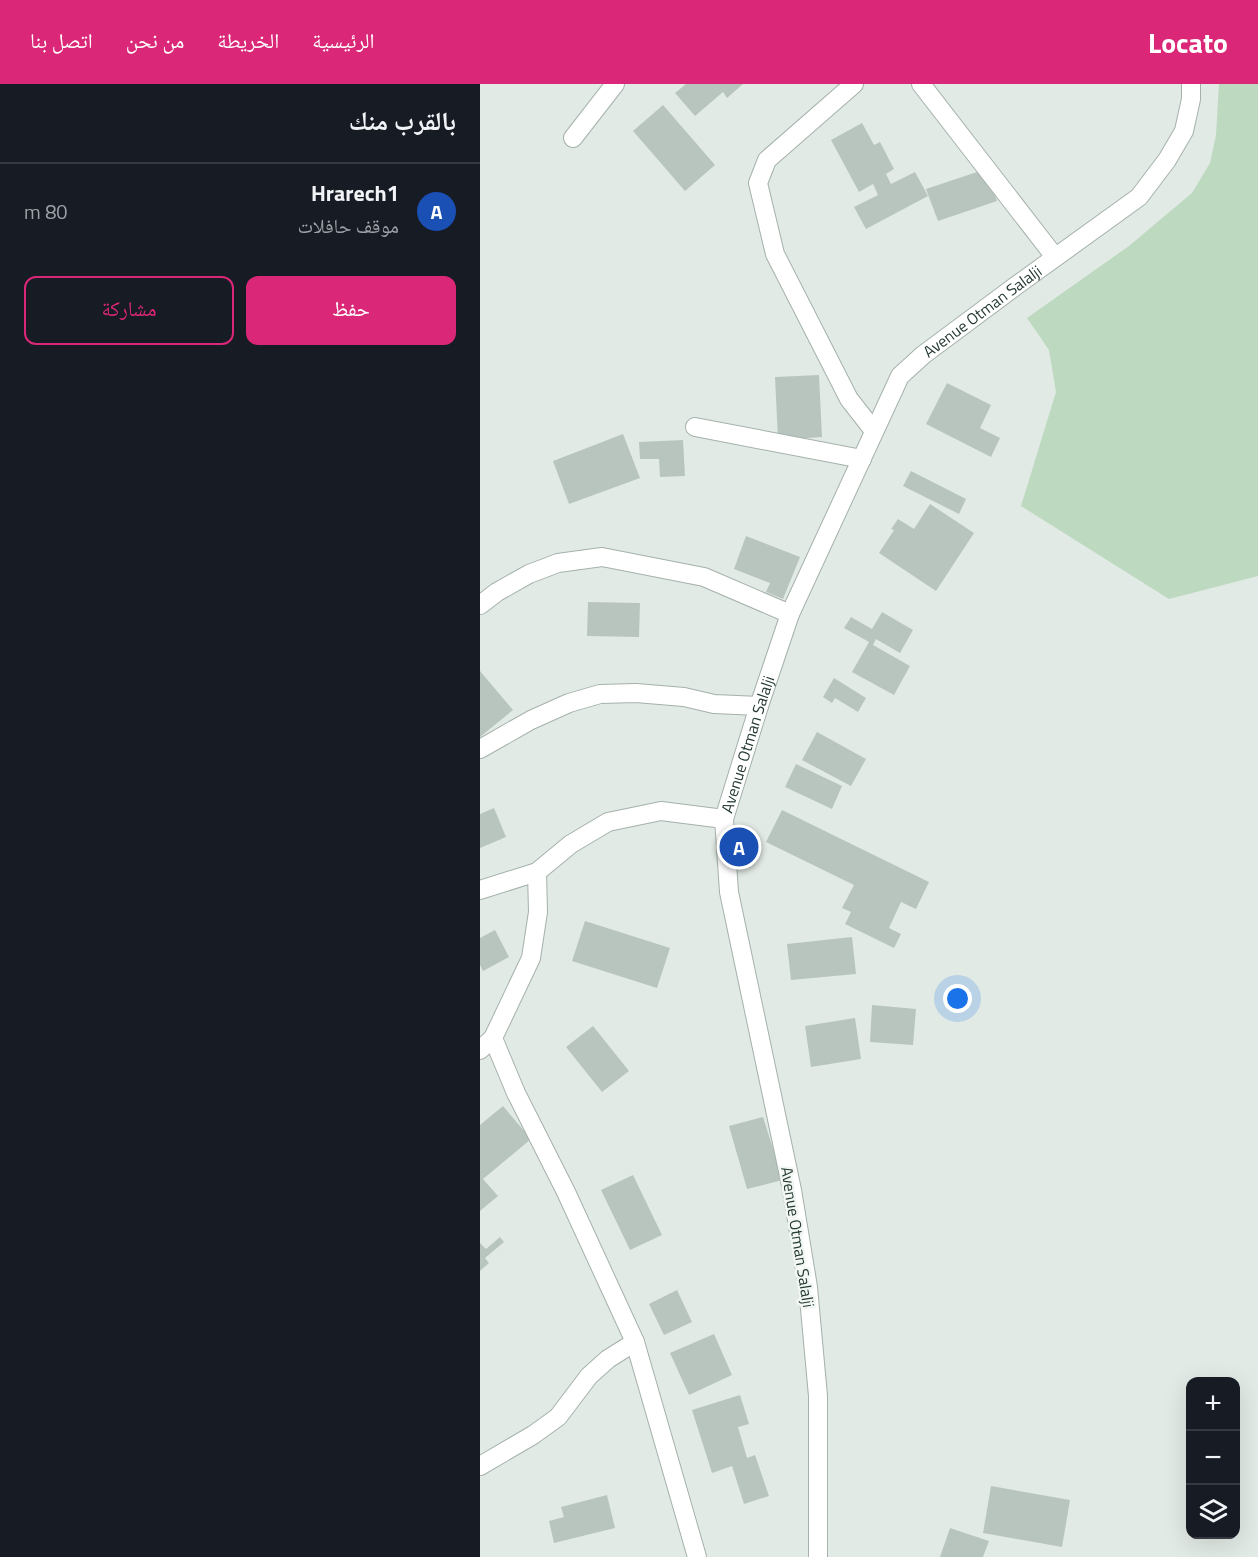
<!DOCTYPE html>
<html lang="ar">
<head>
<meta charset="utf-8">
<style>
	body { margin:0; font-family:"Titillium Web","Noto Naskh Arabic",sans-serif; background:#20242c; color:#f1f3f6; direction:rtl }
	.controls { position:absolute; right:18px; bottom:18px; display:grid; overflow:hidden; border-radius:12px; box-shadow:0 6px 24px #0002 }
	.controls button { width:54px; height:54px; display:grid; place-items:center; padding:0; border:0; border-bottom:2px solid #363941; background:#171b24; color:#f1f3f6; font:30px sans-serif }
	.you { position:absolute; left:478px; top:915px; width:21px; height:21px; margin:-15px; border:4px solid #fff; border-radius:50%; background:#1a73e8; box-shadow:0 0 0 9px #1a73e833 }
	.badge { display:grid; place-items:center; width:39px; height:39px; border-radius:50%; background:#db2777; color:#fff; font-size:20px; font-weight:700 }
	.pin { position:absolute; translate:-50% -50%; border:3px solid #fff; box-shadow:0 2px 6px #0006 }
	.list { margin:0; padding:0; list-style:none }
	h2 { display:flex; justify-content:space-between; align-items:center; height:78px; margin:0; padding:0 24px; font-size:26px }
	h2 small { font-size:20px; font-weight:400; color:#9ea1a6 }
	.list li { display:grid; grid-template-columns:39px 1fr auto; gap:18px; align-items:center; box-sizing:border-box; height:96px; padding:0 24px; border-top:2px solid #363941 }
	.list b { display:block; font-size:22px; white-space:nowrap }
	.list p { margin:0; font-size:20px; white-space:nowrap; color:#9ea1a6 }
	.list em { font-size:20px; font-style:normal; color:#9ea1a6 }
	.actions { display:flex; gap:12px; padding:18px 24px }
	.actions a { flex:1; padding:14px 0; border:2px solid #db2777; border-radius:12px; text-align:center; font-size:21px; color:#db2777 }
	.actions .main { background:#db2777; color:#fff }
	.icon { flex:none; width:33px; height:33px; fill:none; stroke:currentColor; stroke-width:2; stroke-linecap:round; stroke-linejoin:round }
	.map { position:relative; flex:none; width:778px; height:1473px; overflow:hidden; direction:ltr }
	header { display:flex; align-items:center; gap:36px; box-sizing:border-box; height:84px; padding:0 30px; background:#db2777; color:#fff }
	header strong { font-size:28px }
	nav { display:flex; gap:33px; margin-inline-start:auto; font-size:21px }
	main { display:flex }
	aside { flex:1; background:#171b24 }
	.map>svg:first-child { display:block }
	.green { fill:#bdd9c0 }
	.building { fill:#b8c5be }
	.lines { fill:none; stroke-linecap:round; stroke-linejoin:round }
	.street-casing { stroke:#a5b1ab; stroke-width:20 }
	.street { stroke:#fff; stroke-width:18 }
	.labels { text-anchor:middle; dominant-baseline:central; stroke-width:5; stroke-linejoin:round; paint-order:stroke }
	.street-label { font-size:16px; fill:#243930; stroke:#f2f7f4 }
</style>
</head>
<body>
<header>
<strong>Locato</strong>
<nav><a>الرئيسية</a><a>الخريطة</a><a>من نحن</a><a>اتصل بنا</a></nav>
</header>
<main>
<div class="map">
<svg width="778" height="1473" viewBox="0 0 778 1473">
	<rect width="100%" height="100%" fill="#e2eae5"/>
	<!-- green -->
	<path class="green" d="M739,0H778V492L689,515L541,422L576,308L569,266L547,234L649,162L712,109L730,79L736,51Z"/>
	<!-- building -->
	<path class="building" d="M206,0H263L247,14L243,8L215,32L195,9Z
		M183,21L235,81L205,107L153,47Z
		M382,39L394,61L400,58L414,85L406,90L411,100L435,88L448,112L386,145L374,123L398,111L393,100L379,108L351,56Z
		M506,85L517,117L458,137L446,105Z
		M339,291L342,353L298,356L295,293Z
		M467,299L511,321L500,344L520,354L511,373L446,340Z
		M143,350L160,394L89,420L73,377Z
		M203,356L205,392L180,393L179,375H160L159,358Z
		M431,387L486,415L479,430L423,402Z
		M450,420L494,449L456,507L399,469L414,446L411,445L418,435L434,445Z
		M266,452L320,473L303,515L286,508L290,499L254,485Z
		M108,518L160,519L159,553L107,552Z
		M402,528L433,546L420,569L396,555L393,561L430,582L414,611L372,588L389,558L364,544L371,533L392,545Z
		M0,587L33,626L0,653Z
		M354,594L386,614L378,628L355,614L352,619L343,613Z
		M337,648L386,675L371,702L322,676Z
		M316,680L362,702L352,725L305,703Z
		M14,724L26,753L0,764V730Z
		M302,726L449,798L436,825L421,818L409,844L421,850L414,864L365,840L371,828L362,824L374,801L286,758Z
		M105,837L190,864L177,904L92,877Z
		M15,846L29,873L3,887L0,881V854Z
		M372,853L376,890L311,896L307,860Z
		M392,921L436,925L433,961L390,958Z
		M375,934L381,975L331,983L325,942Z
		M113,942L149,987L122,1008L86,963Z
		M23,1022L51,1055L3,1095L18,1112L0,1127V1041Z
		M283,1033L303,1096L267,1105L249,1042Z
		M153,1091L182,1151L150,1166L121,1106Z
		M20,1153L24,1158L5,1174L9,1179L0,1187V1159L6,1165Z
		M197,1206L212,1238L184,1251L169,1220Z
		M234,1250L252,1291L209,1311L190,1269Z
		M260,1311L269,1340L258,1343L267,1374L275,1371L289,1412L264,1420L252,1382L232,1389L212,1326Z
		M511,1402L590,1416L582,1463L503,1449Z
		M127,1411L135,1444L74,1459L69,1437L84,1433L81,1423Z
		M470,1444L509,1457L503,1473H460Z"/>
	<g class="lines">
		<!-- street casing -->
		<g class="street-casing">
			<g id="street">
				<path d="M374,0L287,76L278,99L295,170L369,315L394,347"/>
				<path d="M441,0L575,173"/>
				<path d="M93,54L135,0"/>
				<path d="M215,343L382,375"/>
				<path d="M0,521L17,508L49,490L78,479L122,473L224,493L310,530"/>
				<path d="M0,665L51,636L89,619L120,610L156,609L204,613L234,620L279,622"/>
				<path d="M0,806L57,788L91,760L128,738L181,727L244,735"/>
				<path d="M13,954L36,1009L86,1108L155,1258L217,1473"/>
				<path d="M0,966L13,954L51,874L58,828L57,788"/>
				<path d="M0,1382L53,1351L78,1333L109,1292L128,1275L155,1258"/>
				<path id="s1" d="M338,1473V1312L328,1203L312,1106L249,808L244,735L279,622L310,530L420,292L443,271L537,201L659,113L687,76L704,47L711,15V0"/>
			</g>
		</g>
		<!-- street -->
		<use href="#street" class="street"/>
	</g>
	<g class="labels">
		<!-- street labels -->
		<g class="street-label">
			<text stroke="none"><textPath href="#s1" startOffset="1329">Avenue Otman Salalji</textPath></text>
			<text stroke="none"><textPath href="#s1" startOffset="825">Avenue Otman Salalji</textPath></text>
			<text transform="translate(318 1153) rotate(81)">Avenue Otman Salalji</text>
		</g>
	</g>
</svg>
<div class="controls">
<button>+</button>
<button>−</button>
<button><svg class="icon" aria-label="layers" viewBox="0 0 24 24"><path d="M12 4l9 5-9 5-9-5zM3 14l9 5 9-5"/></svg></button>
</div>
<div class="you"></div>
<div class="pin badge" style="left:259px;top:763px;background:#1a4fb4">A</div>
</div>
<aside>
<h2>بالقرب منك<small></small></h2>
<ul class="list">
<li><span class="badge" style="background:#1a4fb4">A</span><div><b>Hrarech1</b><p>موقف حافلات</p></div><em>80 m</em></li>
</ul>
<div class="actions"><a class="main">حفظ</a><a>مشاركة</a></div>
</aside>
</main>
</body>
</html>
